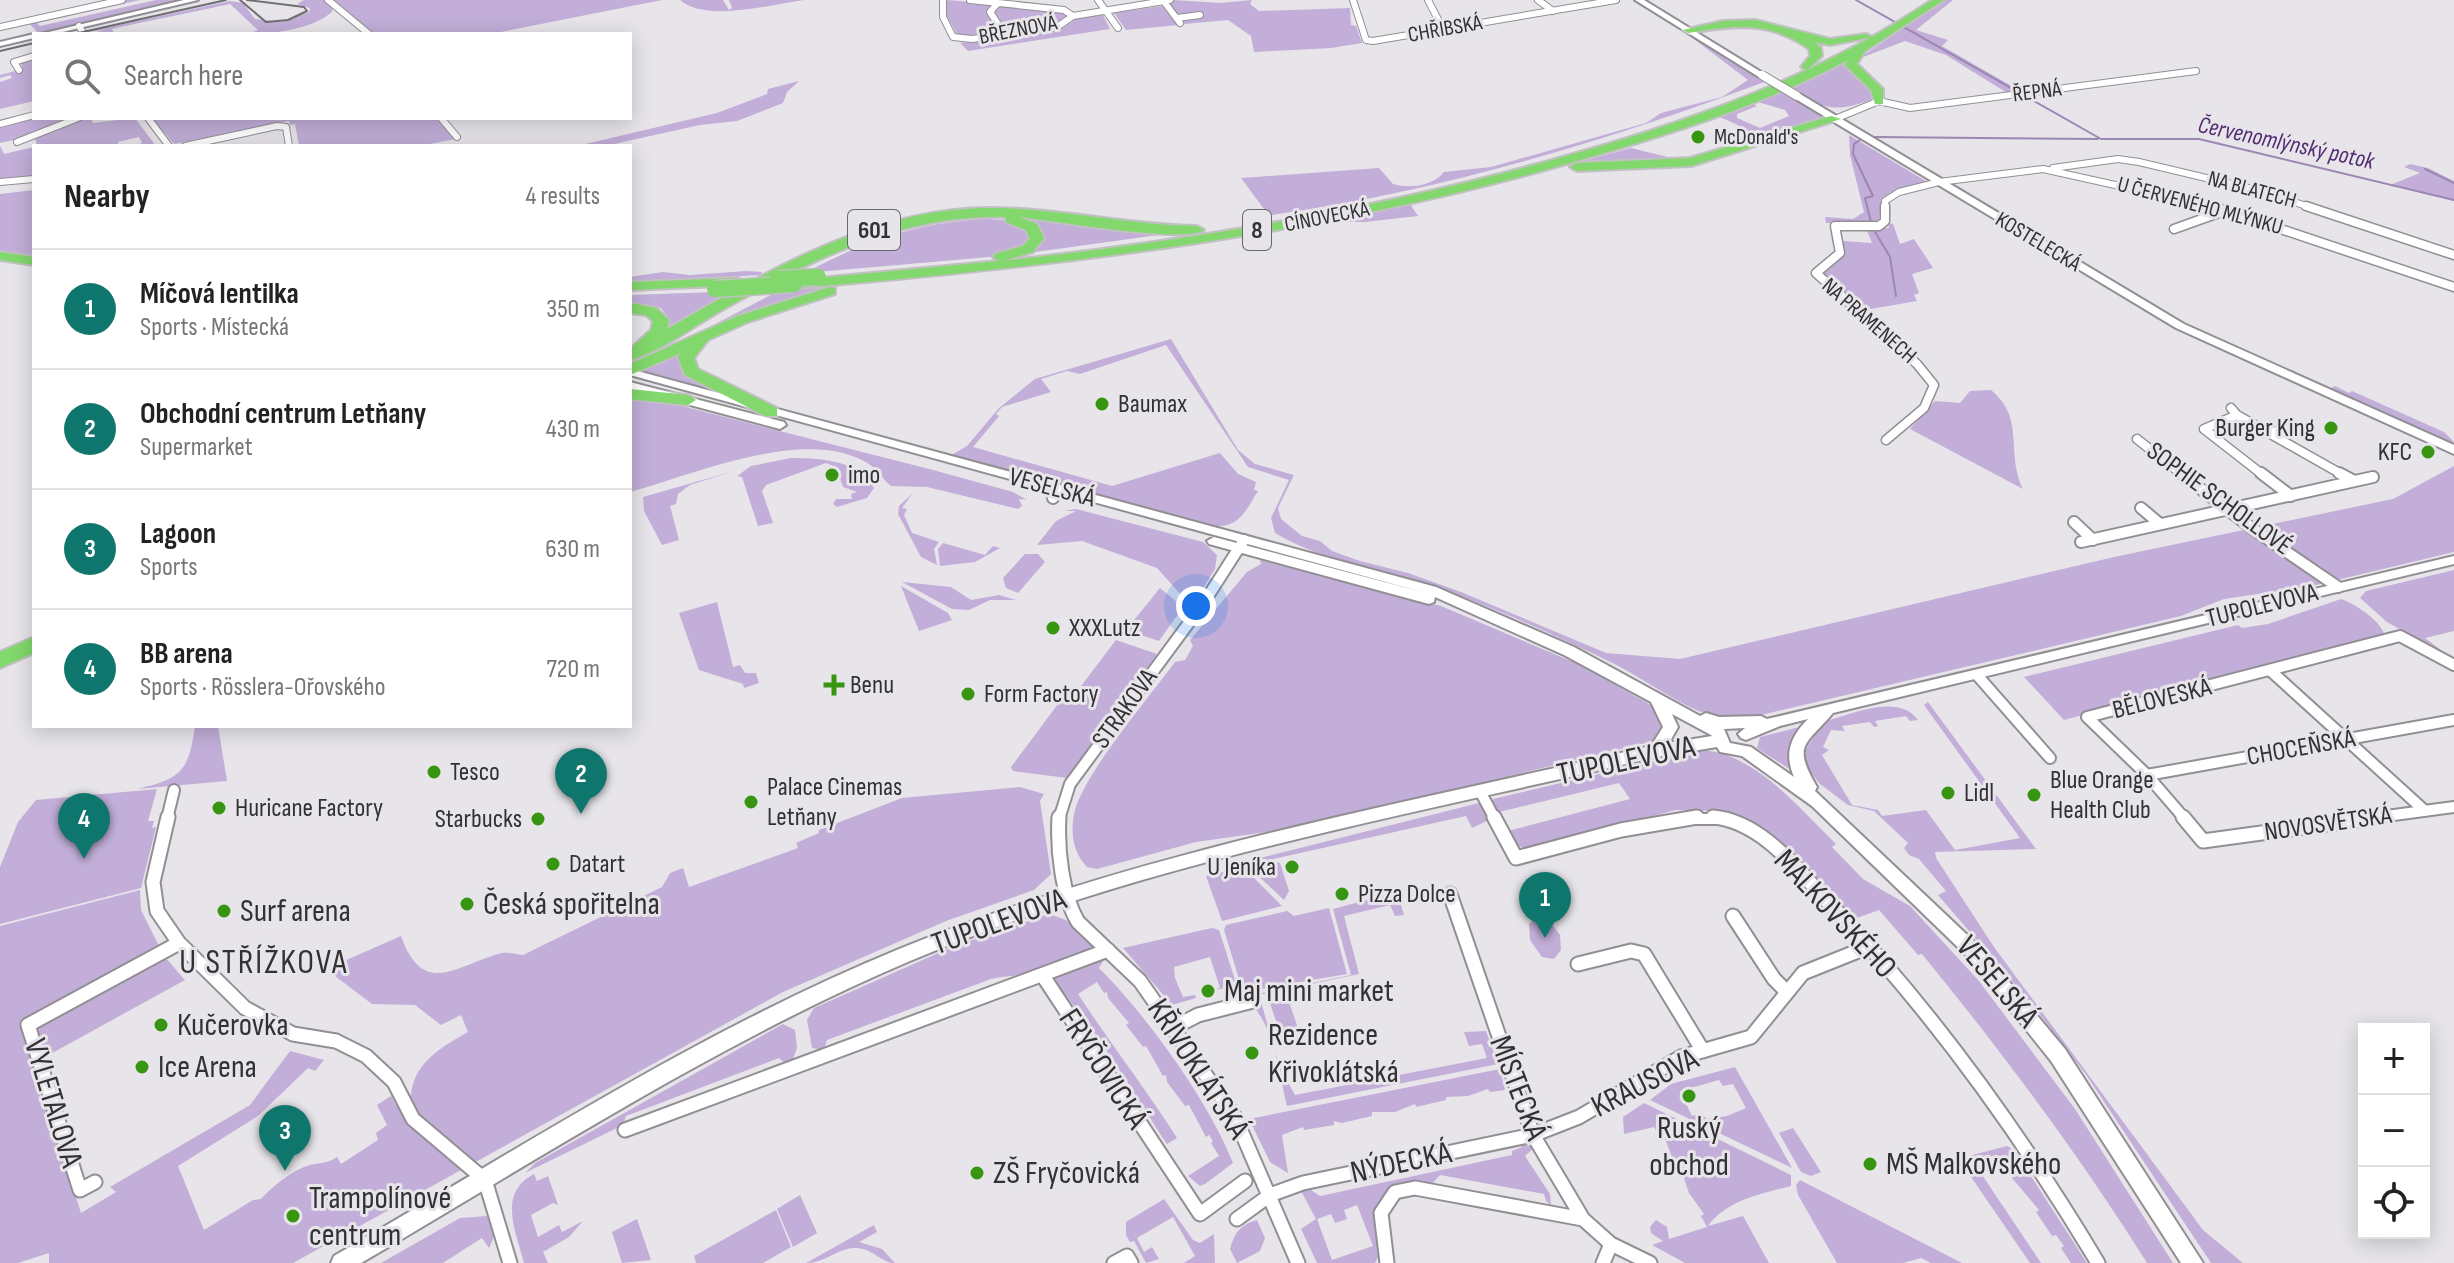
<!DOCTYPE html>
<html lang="en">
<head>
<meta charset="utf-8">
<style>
	body { margin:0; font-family:"Sofia Sans Condensed",sans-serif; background:#f2f2f2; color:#222 }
	.controls { position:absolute; right:24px; bottom:24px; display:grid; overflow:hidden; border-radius:0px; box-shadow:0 4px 20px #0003 }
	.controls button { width:72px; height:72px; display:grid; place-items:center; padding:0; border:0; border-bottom:2px solid #e0e0e0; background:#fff; color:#222; font:40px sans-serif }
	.you { position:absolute; left:1196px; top:606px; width:28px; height:28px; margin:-20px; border:6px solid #fff; border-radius:50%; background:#1a73e8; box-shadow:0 0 0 12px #1a73e833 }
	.badge { display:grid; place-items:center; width:52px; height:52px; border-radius:50%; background:#0f766e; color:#fff; font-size:26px; font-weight:700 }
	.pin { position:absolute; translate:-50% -66px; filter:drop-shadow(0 2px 4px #0008) }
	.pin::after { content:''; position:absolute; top:42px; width:28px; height:24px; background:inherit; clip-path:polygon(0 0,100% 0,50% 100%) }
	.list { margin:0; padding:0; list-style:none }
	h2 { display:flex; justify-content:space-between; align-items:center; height:104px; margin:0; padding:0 32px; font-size:34px }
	h2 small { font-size:26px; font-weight:400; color:#767676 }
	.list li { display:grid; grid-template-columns:52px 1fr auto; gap:24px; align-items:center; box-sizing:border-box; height:120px; padding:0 32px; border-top:2px solid #e0e0e0 }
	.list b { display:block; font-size:30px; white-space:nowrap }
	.list p { margin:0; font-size:26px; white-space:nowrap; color:#767676 }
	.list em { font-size:26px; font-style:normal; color:#767676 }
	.icon { flex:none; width:44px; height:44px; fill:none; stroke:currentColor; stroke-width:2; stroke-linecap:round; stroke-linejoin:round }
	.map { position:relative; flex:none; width:2454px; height:1263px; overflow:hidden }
	.search { position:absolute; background:#fff; box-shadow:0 4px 20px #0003; left:32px; top:32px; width:600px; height:88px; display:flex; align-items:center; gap:20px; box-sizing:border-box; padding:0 28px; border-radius:0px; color:#767676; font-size:30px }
	.panel { position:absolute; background:#fff; box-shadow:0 4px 20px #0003; left:32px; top:144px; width:600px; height:584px; border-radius:0px }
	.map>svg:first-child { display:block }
	.green { fill:#c2aed8; fill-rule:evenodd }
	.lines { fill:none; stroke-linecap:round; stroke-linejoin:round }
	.stream { stroke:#9c86b3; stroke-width:2 }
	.street-far3-casing { stroke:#928f94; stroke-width:8 }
	.street-far2-casing { stroke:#928f94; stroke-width:11 }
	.street-far1-casing { stroke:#928f94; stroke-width:14 }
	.street-casing { stroke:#928f94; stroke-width:17 }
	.secondary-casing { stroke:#928f94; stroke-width:4 }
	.highway-casing { stroke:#c2c1c2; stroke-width:4 }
	.street-far3 { stroke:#fff; stroke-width:6 }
	.street-far2 { stroke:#fff; stroke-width:8 }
	.street-far1 { stroke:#fff; stroke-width:10 }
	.street { stroke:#fff; stroke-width:13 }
	.secondary { fill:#fff; fill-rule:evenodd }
	.highway { fill:#82d86c; fill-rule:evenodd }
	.tram { stroke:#6f6e71; stroke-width:2 }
	.secondary-bridge-casing { stroke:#928f94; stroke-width:10; stroke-linecap:butt }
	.highway-bridge-casing { stroke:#c2c1c2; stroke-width:19; stroke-linecap:butt }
	.secondary-bridge { stroke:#fff; stroke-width:8 }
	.highway-bridge { stroke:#82d86c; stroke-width:16 }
	.poi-dot { fill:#379512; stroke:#e7e5ea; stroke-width:3 }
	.labels { text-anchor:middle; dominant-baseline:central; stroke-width:6; stroke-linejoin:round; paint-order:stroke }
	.far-street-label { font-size:22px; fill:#323133; stroke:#e7e5ea }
	.far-poi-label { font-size:22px; fill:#323133; stroke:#e7e5ea; text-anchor:start }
	.far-water-label { font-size:24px; font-style:italic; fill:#532c74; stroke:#e7e5ea }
	.shield { fill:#e7e5ea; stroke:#68676a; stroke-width:2 }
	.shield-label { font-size:24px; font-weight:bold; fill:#323133 }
	.poi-label { font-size:26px; fill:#323133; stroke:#e7e5ea; text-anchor:start }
	.street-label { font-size:26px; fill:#323133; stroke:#e7e5ea }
	.near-street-label { font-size:32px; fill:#323133; stroke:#e7e5ea }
	.near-poi-label { font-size:32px; fill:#323133; stroke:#e7e5ea; text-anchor:start }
	.near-neighbourhood-label { font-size:34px; letter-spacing:2px; fill:#323133; stroke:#e7e5ea }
</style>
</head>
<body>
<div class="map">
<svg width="2454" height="1263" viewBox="0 0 2454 1263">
	<rect width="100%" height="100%" fill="#e7e5ea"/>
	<!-- green -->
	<path class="green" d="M127,0H140L37,23L40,26L156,0H186L38,33L29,23Z
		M304,0H324L333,8L332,12C312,29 274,34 248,34L258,30L230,4C189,13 152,20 112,29L114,33L91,34L104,30L86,32L230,1L243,3L255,19L280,22L309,12L310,8L297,4Z
		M330,0H662L491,34H371Z
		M680,0H723L729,10L732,8L729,0H805C772,4 706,23 680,0Z
		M947,0L993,4L987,12L1001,33L958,36L947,16Z
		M1173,0L1221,3L1252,0L1250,4L1259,11L1350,8L1351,25L1356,26L1362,43L1331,48L1254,52L1251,36L1228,20L1184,24L1169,5Z
		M1945,0H1953L1916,30L1948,40L1942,46L2015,88L2034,92L2009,94L1946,55L1905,41L1858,59Z
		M999,5L1064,11L1070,15L1059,24L1007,32L993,11Z
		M1162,6L1178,25L1126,30L1114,13Z
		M1098,14L1103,15L1110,29L968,51L960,43L1063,28L1077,18Z
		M1678,27L1767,81C1602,143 1432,194 1257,217L1264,209L1241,178L1379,168L1393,184C1410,189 1433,186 1444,172L1491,167L1646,123L1661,113L1722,97L1748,80Z
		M34,58V101L0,109V82L12,78L10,75L0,78V75L23,69L21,64Z
		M1845,62L1848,69L1874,89L1873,99C1833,114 1824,109 1789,87Z
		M799,81L787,92L783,103L737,121L700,125L605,146H577L717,113L767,94L768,89Z
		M1782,90L1824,118L1746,142L1738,125L1720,117L1753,104L1757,106L1737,114V118L1760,128L1789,116L1785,110L1758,102Z
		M35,118H70L28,137L0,143V127Z
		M82,118H91L93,123L135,118L156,146H134L142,143L139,137L118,142V146H37L35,138L38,136Z
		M152,118H437L456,139L419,146H299L295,124L290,125L289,121L174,144Z
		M1849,135L1929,183C1902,188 1882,189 1879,219L1868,225L1826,223L1825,217L1853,219L1864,212L1850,155Z
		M1725,141L1740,146L1675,163H1576L1631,148L1680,160L1729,147Z
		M0,146L4,154L34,147V176L0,179Z
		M2410,164L2428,168L2454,181V201L2390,185L2420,173L2404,167Z
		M34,190V256L0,251V194Z
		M1410,204L1418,216L1365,222H1318Z
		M1014,216L1173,233L1028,253L1041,242L1043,232L1034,222Z
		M986,219L1008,220L1034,232L1025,248L1001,256L805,273C864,241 919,222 986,219Z
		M1888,223L1893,224L1900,244L1914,239L1933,268L1912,274L1919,293L1914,295L1917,301L1859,311L1820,272L1843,257V241L1872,243L1866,228H1889Z
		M746,271L762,272L761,275L630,282V277L663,272L690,275Z
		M844,283L743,314L679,343L780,290Z
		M742,291L666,332L670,320L661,308L630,304V295Z
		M1171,339L1238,450L1255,464L1294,475L1278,508L1281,519L1302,536L1320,541L1332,551L1360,561L1408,573L1461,592L1606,653L1680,659L2114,557L2393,499L2454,466V552L2312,586L2224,599L2181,616L1740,720C1700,718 1675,699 1641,679C1619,665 1594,654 1570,643C1519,619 1466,596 1411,580C1364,565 1316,558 1275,533L1271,518L1289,480L1248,467L1166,345L1080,374L1067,371L1041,379L1051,392L1002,407L996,414L999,416L973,447L1112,486L1220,453L1238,474L1256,482L1254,490L1258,491C1246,510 1240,527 1216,526L948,457L967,446L999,408L1035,379Z
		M690,345L681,357L682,371L739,400L637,370Z
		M2335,386L2349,393L2352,391L2444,432L2454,442H2446L2329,389Z
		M1991,390C2026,419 2005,451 2023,489L1910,429L1935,401L1960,403L1970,391Z
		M630,396L682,406L933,470L1013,492L1027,500L1019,499L1022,506L1018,509L927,487L891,486C883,480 878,470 869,464C807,425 695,474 630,492Z
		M791,458C819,458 860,460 874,488L867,498L837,507L833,504L836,499H852L851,494L857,492L843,487L836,467L826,463L766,485L762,491L773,523L758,526L742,477L737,476L751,466Z
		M734,471L690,485L678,494L676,504L670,506L679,540L662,545L644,511L643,497Z
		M913,493L902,508L907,509L904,515L912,533L939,542L934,549L937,565L921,557L898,514L899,506Z
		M1076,509L1203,542L1217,555L1215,569L1198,596L1183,597L1157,568L1082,541L1037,545L1056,521L1076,511H1064Z
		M943,543L985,555L993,546L1000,548L975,562L940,566L938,549Z
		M1025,554H1038L1045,562L1018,593L1006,588L1003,578Z
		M1260,560L1441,606L1578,664L1658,709L1666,721L1658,740L1294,828L1196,842L1097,869L1087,867C1072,851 1070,831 1075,810C1085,773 1150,696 1175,662L1185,660L1193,646L1190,640L1247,572L1261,564Z
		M2454,570V631L2425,638L2454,660L2387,622L2360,598L2366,591Z
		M902,582L951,587L971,600L999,595L1016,600H990L969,610L952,609Z
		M901,586L948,613L952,620L919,631Z
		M1160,588L1183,607L1159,641L1126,630Z
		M2341,599C2356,604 2381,621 2385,636L2064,720L2024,677L2238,625L2242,628L2268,624Z
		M717,602L733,667L740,665L745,673H756L759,683L744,688L743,684L699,670L679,613Z
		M1116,640L1157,654L1067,778L1013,771L1011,767L1067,692L1075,694Z
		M1928,702L2036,849L1935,852L1936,858L1994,947L2203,1230L2243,1263H2211L2087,1076L2031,1003L1938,895L1946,891L1919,859L1909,855L1904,848L1908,843L1874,811L1848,805L1820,784L1808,769L1805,751L1816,733L1814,729L1822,722C1851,715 1898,692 1918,720L1910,721L1906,716L1875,721L1878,726L1874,727L1870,722L1842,726L1845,731L1831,730L1823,747L1829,750L1822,755L1852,805L1878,810L1882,816L1926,810L1955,850L2020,838L1924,705Z
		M195,726H218L227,781L137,789C181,779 189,771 195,726Z
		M1803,726L1790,752L1791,770L1757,748L1760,737Z
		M1699,750C1753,751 1798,807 1836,844L1832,847L1863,879L1910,906L1979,981L2075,1109L2173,1263H2147C2079,1155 2003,1053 1922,954L1918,955L1879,910L1854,919L1779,842L1751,822L1724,811L1676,810L1526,849L1514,844L1508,831L1630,799L1619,783L1499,812L1492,804L1493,799Z
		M1020,787L1044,794L1040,801L1051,874L1034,890L946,921L783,992L293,1263H49V1253L18,1263H0V926L140,890L141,910L161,950L22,1026L81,1213L116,1192L110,1187L250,1105L290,1051L324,1060L315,1071L308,1068L258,1116L178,1166L204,1230L253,1200L261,1199C271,1188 291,1171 307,1166C319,1162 325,1165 337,1157L341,1164L378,1140L376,1133L387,1125L377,1105L391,1096L396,1105L411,1095C414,1062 442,1047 468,1032L461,1015L441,1025L415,1005L372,1004L331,973L335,965L401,936C423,998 456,966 498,954C506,951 516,954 523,955L662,887L670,873L683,868L689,887L798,848L796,843L819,833V830L902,798Z
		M157,789L148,821H154L152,828L156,827L141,888L0,924V867L18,822L36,800Z
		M1479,803L1489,820L1472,828L1466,816L1269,860L1244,862Z
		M1276,862L1280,863L1289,891L1284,900L1252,870Z
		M1243,867L1282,906L1222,921L1206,876Z
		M1397,892L1404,915L1395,916L1390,905L1344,916L1359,974L1259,995L1280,1068L1295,1095L1487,1058L1482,1044L1469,1046L1464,1032L1486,1031L1498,1064L1287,1106C1277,1067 1277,1029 1246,998L1248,996L1351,975L1333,909Z
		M1329,908L1347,974L1243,992L1224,930L1226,925L1287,911L1294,916Z
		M1049,914L1066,920L1106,956L1099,968C1147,1016 1208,1100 1233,1163L1205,1184L1200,1186L1188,1176L1219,1156L1211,1143L1213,1141L1209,1135L1206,1137L1189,1105L1185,1106L1167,1082L1166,1075L1163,1076L1146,1046L1143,1047L1126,1025L1129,1023L1108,998L1107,992L1104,993L1097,982L1078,994C1110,1043 1146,1089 1177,1138L1167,1144C1144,1111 1074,989 1044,979C1029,973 1006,976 991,979L827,1040L824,1050L812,1048L807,1020L814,1008L952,947Z
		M1537,917L1548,919L1560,935L1561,950L1554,959L1542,957L1530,940L1529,924Z
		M1212,928L1219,930L1237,986L1208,991L1220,988L1210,957L1174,967L1175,978L1183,997L1195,995L1196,998L1172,1005L1123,948Z
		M164,956L185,980L45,1057L36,1026Z
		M1287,996L1298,1028L1280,1033L1269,1000Z
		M783,1024L795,1030L797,1048L792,1061L786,1064L779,1058L626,1116L623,1125L525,1173L535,1163Z
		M1735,1067L1792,1168L1650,1100L1671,1084ZM1719,1080L1723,1086L1733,1084L1746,1108L1727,1116L1706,1119L1702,1113L1692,1116L1680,1091Z
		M1500,1069L1505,1090L1490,1092L1488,1089L1468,1096L1446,1097V1100L1416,1107L1415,1104L1395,1112H1372V1116L1342,1123L1334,1121V1125L1304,1130L1303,1127L1282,1135L1288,1173L1270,1162L1249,1119Z
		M1644,1103L1791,1175V1186C1761,1194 1727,1200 1708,1226L1743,1216L1769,1263H1685L1652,1245L1663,1241L1651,1233L1650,1227L1656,1220L1667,1227L1669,1239L1707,1227L1701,1216L1704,1214L1689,1193L1681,1169L1677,1170L1664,1136L1660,1137L1654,1127L1624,1134L1623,1117Z
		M1793,1128L1821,1172L1811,1176L1801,1172L1779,1133Z
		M1520,1142L1534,1148L1525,1156L1550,1194L1551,1205L1546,1201L1544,1194L1440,1175L1433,1183L1402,1184L1392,1189L1381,1251L1375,1263H1317L1301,1229L1316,1219L1301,1191L1311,1190L1320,1196L1512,1155V1151L1522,1147ZM1357,1205L1373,1246L1332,1260L1317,1219L1331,1214L1335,1223L1347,1219L1344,1210Z
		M2007,1146L2014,1150L2087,1263H2071L2061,1248L2064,1246L2056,1235L2052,1236L2036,1212L2039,1210L2012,1178L2015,1176L2008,1165L2004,1166L1996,1155L1974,1163L2041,1263H2030L1967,1171L1965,1163L1972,1155Z
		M534,1174L537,1181L548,1176L558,1205L553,1203L531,1215L538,1237L559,1225L562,1232L583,1221L569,1237L543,1252L548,1263H524C516,1232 497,1193 534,1174Z
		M1800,1180L1962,1263H1931L1921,1258L1903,1263H1837L1798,1195L1796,1185Z
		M800,1195L817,1233L793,1247L777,1209Z
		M1164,1199L1193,1240L1200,1243L1214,1234L1215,1263H1184L1195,1256L1173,1217L1137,1238L1144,1252L1152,1247L1159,1259L1146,1263L1134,1241L1130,1242L1126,1235V1222Z
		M776,1210L791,1247L763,1263H696L694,1256Z
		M487,1216L494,1237L489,1248L482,1238L443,1263H381L460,1218Z
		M637,1219L651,1260L622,1263L612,1232Z
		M1257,1220L1265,1238L1260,1251L1237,1263L1230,1249C1235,1232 1240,1225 1257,1220Z
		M874,1225L877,1232L859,1242L882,1249L895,1263C881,1263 872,1247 854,1248C836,1249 825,1263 806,1263Z"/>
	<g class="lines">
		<!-- stream -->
		<path class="stream" d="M1856,0L2101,139H2199L2454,200
			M1874,137L2098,139
			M1860,140L1854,144L1853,154L1873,196L1865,198L1871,222
			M2425,169L2454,183
			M1874,230L1890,257L1896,296"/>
		<!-- street-far3 casing -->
		<g class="street-far3-casing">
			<path id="street-far3" d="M328,0L369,34
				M943,0V17L953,37L972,39L1057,27L1073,16L1170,0
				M970,0L1064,10L1073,16
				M1098,0L1118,28
				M1353,0L1366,40L1373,41L1616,0
				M1428,0L1443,29
				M1538,0L1553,11
				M998,3L990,12L1005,35
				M1165,3L1180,23
				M1177,18L1200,15
				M79,26L84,34
				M0,27L122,0
				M19,70L14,62L34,56
				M148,118L169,146
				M441,118L457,137
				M1835,119L1879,101L1910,108L2196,71
				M0,124L34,115
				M17,142L78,118
				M185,146L277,126L286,127L289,146
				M2053,168L2118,159L2139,162L2265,192L2312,208
				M0,182L34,179
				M1885,208V201L1899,192L1939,182L2043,169L2219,208"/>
		</g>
		<!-- street-far2 casing -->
		<g class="street-far2-casing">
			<path id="street-far2" d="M1885,206V221L1879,226H1835L1840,253L1816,273L1917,364L1934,385L1924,408L1886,440
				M2212,206L2454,287
				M2306,206L2454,255
				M2174,229L2227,210
				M2231,408L2237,415L2343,475
				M2237,415L2204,429L2263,475
				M2271,433L2290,426
				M2137,439L2183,475"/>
		</g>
		<!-- street-far1 casing -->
		<g class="street-far1-casing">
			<path id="street-far1" d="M2180,473L2253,529L2338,587
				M2261,473L2291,496
				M2339,473L2354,481
				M1053,498L1059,490
				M2141,508L2160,524
				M2074,522L2093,540
				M2081,542L2373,477
				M2272,672L2425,811
				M1977,675L2050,758
				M2087,717L2147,775L2185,819
				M2087,717L2400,636L2454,665
				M2147,775L2454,720
				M1481,793L1495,819
				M167,819L174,790
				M1059,819L1070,784L1205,601L1244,540
				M1677,819H1727
				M2364,819L2454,807"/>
		</g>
		<!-- street casing -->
		<g class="street-casing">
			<path id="street" d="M168,817L153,882L157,911L179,943L245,1008L293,1034L336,1041L366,1056L394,1082L413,1119L485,1180L510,1263
				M1059,817C1057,849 1062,895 1078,922L1140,981L1235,1117L1298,1263
				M1494,817L1516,858L1621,830L1697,817
				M1713,817C1761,821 1797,869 1828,902C1933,1011 2020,1133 2098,1263
				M2183,817L2203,841L2378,817
				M1450,894L1533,1135L1583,1219L1611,1244L1603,1263
				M1733,916L1774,979L1786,991
				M1578,964L1631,951L1644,954L1703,1051
				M1043,976L1200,1214L1245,1181
				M1173,1028L1198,1015L1253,1001
				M625,1130L1108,950
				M95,1182L80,1190L28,1025L179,943
				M1237,1219L1270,1195L1303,1183L1533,1135L1579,1117L1681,1057L1751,1037L1803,973L1868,947
				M1611,1244L1650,1263
				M1114,1263L1127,1256L1131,1263
				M1387,1263L1381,1213L1395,1192L1415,1188L1583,1219"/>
		</g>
		<!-- secondary casing -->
		<g class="secondary-casing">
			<path id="secondary" d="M184,0H198L54,34H40Z
				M1635,0H1644L1766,75L1759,77Z
				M34,34V38L0,46V42Z
				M1794,94H1800L2184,324L2454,445V454L2176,328L1794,98Z
				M630,369L1436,587L1574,647L1700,716L1706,713L1719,717L1761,716L1767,719L2454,556V564L1833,713C1805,746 1792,744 1817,787L1815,791L1981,948L2065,1049L2203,1263H2181L2051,1061L1969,958L1812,806L1742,756L1720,752L1717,747L1656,757C1406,816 1147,861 910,961C717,1043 541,1158 361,1263H331L334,1256C519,1149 701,1030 899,949C1140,851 1399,805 1651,746L1663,727L1651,702L1564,655L1435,597L1434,602L1429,604L1209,544L1207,541L1214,537L1426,593L630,375ZM1672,714L1711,735L1712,736L1669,743L1678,727ZM1808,719C1790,737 1784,754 1794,777L1751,747L1730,743L1724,729L1745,728L1738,734L1741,738L1746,740L1780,726Z
				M630,382L784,422L786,425L780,429L630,389Z"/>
		</g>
		<!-- highway casing -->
		<g class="highway-casing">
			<path id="highway" d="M1932,0H1944L1865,51L1857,64L1883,89V104H1875L1871,90L1845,65L1848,60C1763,105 1670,134 1577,161C1323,235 1061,266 798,288L791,284L798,280L999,261L993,257L995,254L1023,246L1030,238L1026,230L1006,222V217C901,214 811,260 722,310C694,326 662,351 630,360V349L651,330L653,321L646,315L630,313V303L656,308L669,320L667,329C766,272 872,208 990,208C1059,208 1127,225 1197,226L1204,230C1186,244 1050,220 1019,217L1037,224L1044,238L1033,252L1003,261C1195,240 1387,208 1573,154C1699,118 1822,74 1932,0Z
				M1755,20L1830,39L1866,34L1872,37L1830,45L1814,42L1821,48L1822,56L1807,70L1801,67L1810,56L1809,49C1771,21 1734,25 1689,33L1683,30L1723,21Z
				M1831,116L1841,119L1691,166L1577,171L1570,167L1577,163L1690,158Z
				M0,252L34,257V265L0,260Z
				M738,278L745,282L743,285L630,290V282Z
				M830,287L835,288V294L748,322L708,340L694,358L698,369L777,408V416H765L685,375L678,357L681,353L630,375V364L738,316Z
				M630,389L688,395L696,400L688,405L630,399Z
				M34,637V653L0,668V652Z"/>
		</g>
		<!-- street-far3 -->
		<use href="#street-far3" class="street-far3"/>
		<!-- street-far2 -->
		<use href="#street-far2" class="street-far2"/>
		<!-- street-far1 -->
		<use href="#street-far1" class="street-far1"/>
		<!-- street -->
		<use href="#street" class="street"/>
		<!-- secondary -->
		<use href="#secondary" class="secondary"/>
		<!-- highway -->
		<use href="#highway" class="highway"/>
		<!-- tram -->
		<path class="tram" d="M240,0L266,22L288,20L307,11L304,7L247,0
			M74,34L226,0
			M0,51L34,43"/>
		<!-- secondary-bridge casing -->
		<g class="secondary-bridge-casing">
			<path id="secondary-bridge" d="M1762,75L1797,96"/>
		</g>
		<!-- highway-bridge casing -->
		<g class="highway-bridge-casing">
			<path id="highway-bridge" d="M778,279L818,277
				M715,289L794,284"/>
		</g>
		<!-- secondary-bridge -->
		<use href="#secondary-bridge" class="secondary-bridge"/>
		<!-- highway-bridge -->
		<use href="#highway-bridge" class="highway-bridge"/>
	</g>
	<!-- markers -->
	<g class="poi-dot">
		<circle cx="1698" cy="137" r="8"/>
		<circle cx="1102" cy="404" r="8"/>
		<circle cx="2331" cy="428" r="8"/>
		<circle cx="2428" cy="452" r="8"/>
		<circle cx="832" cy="475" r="8"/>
		<circle cx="1053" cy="628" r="8"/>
		<path d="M830 673h8v8h8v8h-8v8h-8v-8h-8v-8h8z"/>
		<circle cx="968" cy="694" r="8"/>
		<circle cx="434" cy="772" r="8"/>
		<circle cx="1948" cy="793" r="8"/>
		<circle cx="2034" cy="795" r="8"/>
		<circle cx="751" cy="802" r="8"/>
		<circle cx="219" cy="808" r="8"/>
		<circle cx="538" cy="819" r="8"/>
		<circle cx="553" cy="864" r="8"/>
		<circle cx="1292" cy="867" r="8"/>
		<circle cx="1342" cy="894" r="8"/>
		<circle cx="467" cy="904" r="8"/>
		<circle cx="224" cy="911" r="8"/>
		<circle cx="1208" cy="991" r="8"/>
		<circle cx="161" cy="1025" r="8"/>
		<circle cx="1252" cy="1053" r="8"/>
		<circle cx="142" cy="1067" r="8"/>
		<circle cx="1689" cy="1096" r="8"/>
		<circle cx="1870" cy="1164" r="8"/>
		<circle cx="977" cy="1173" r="8"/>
		<circle cx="293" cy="1216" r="8"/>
	</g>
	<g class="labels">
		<!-- far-street labels -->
		<g class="far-street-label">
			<text transform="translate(1445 29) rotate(-10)">CHŘIBSKÁ</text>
			<text transform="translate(1018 30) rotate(-11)">BŘEZNOVÁ</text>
			<text transform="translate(2037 92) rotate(-7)">ŘEPNÁ</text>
			<text transform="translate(2252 190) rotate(15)">NA BLATECH</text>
			<text transform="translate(2200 206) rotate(15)">U ČERVENÉHO MLÝNKU</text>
			<text transform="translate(1327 217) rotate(-11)">CÍNOVECKÁ</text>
			<text transform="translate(2038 242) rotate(31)">KOSTELECKÁ</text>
			<text transform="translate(1869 321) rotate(41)">NA PRAMENECH</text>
		</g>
		<!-- far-poi labels -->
		<g class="far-poi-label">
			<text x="1714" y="137">McDonald's</text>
		</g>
		<!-- far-water labels -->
		<g class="far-water-label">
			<text transform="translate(2286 143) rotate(12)">Červenomlýnský potok</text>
		</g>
		<!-- shield labels -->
		<g class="shield">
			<rect x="848" y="210" width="52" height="40" rx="6"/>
			<rect x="1243" y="210" width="28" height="40" rx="6"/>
		</g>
		<g class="shield-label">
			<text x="874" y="230">601</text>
			<text x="1257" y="230">8</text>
		</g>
		<!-- poi labels -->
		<g class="poi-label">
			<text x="1118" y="404">Baumax</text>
			<text x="2315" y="428" text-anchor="end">Burger King</text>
			<text x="2412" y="452" text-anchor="end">KFC</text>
			<text x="848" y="475">imo</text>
			<text x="1069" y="628">XXXLutz</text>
			<text x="850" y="685">Benu</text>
			<text x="984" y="694">Form Factory</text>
			<text x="450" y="772">Tesco</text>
			<text x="2050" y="780">Blue Orange<tspan x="2050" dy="30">Health Club</tspan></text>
			<text x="767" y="787">Palace Cinemas<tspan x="767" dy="30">Letňany</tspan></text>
			<text x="1964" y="793">Lidl</text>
			<text x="235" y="808">Huricane Factory</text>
			<text x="522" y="819" text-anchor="end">Starbucks</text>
			<text x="569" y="864">Datart</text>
			<text x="1276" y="867" text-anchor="end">U Jeníka</text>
			<text x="1358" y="894">Pizza Dolce</text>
		</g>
		<!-- street labels -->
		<g class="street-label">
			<text transform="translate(1052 488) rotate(15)">VESELSKÁ</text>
			<text transform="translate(2219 499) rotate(36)">SOPHIE SCHOLLOVÉ</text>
			<text transform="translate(2262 606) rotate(-14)">TUPOLEVOVA</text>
			<text transform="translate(2162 699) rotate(-14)">BĚLOVESKÁ</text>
			<text transform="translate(1125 709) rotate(-54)">STRAKOVA</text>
			<text transform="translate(2301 748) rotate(-10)">CHOCEŇSKÁ</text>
			<text transform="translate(2328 824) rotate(-8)">NOVOSVĚTSKÁ</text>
		</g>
		<!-- near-street labels -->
		<g class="near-street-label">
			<text transform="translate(1626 761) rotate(-12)">TUPOLEVOVA</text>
			<text transform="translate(1835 914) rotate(47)">MALKOVSKÉHO</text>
			<text transform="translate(999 922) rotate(-20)">TUPOLEVOVA</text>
			<text transform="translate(1997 982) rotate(50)">VESELSKÁ</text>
			<text transform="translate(1103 1069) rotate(57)">FRYČOVICKÁ</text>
			<text transform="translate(1198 1069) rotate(57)">KŘIVOKLÁTSKÁ</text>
			<text transform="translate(1645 1083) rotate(-27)">KRAUSOVA</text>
			<text transform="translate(1518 1088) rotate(69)">MÍSTECKÁ</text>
			<text transform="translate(53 1103) rotate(73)">VYLETALOVA</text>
			<text transform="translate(1401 1163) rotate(-12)">NÝDECKÁ</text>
		</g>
		<!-- near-poi labels -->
		<g class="near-poi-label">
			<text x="483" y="904">Česká spořitelna</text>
			<text x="240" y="911">Surf arena</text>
			<text x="1224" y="991">Maj mini market</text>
			<text x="177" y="1025">Kučerovka</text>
			<text x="1268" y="1035">Rezidence<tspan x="1268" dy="37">Křivoklátská</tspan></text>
			<text x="158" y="1067">Ice Arena</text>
			<text x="1689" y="1128" text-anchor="middle">Ruský<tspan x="1689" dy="37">obchod</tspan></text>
			<text x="1886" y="1164">MŠ Malkovského</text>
			<text x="993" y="1173">ZŠ Fryčovická</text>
			<text x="309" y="1198">Trampolínové<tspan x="309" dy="37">centrum</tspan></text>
		</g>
		<!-- near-neighbourhood labels -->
		<g class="near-neighbourhood-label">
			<text x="264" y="962">U STŘÍŽKOVA</text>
		</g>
	</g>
</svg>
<div class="controls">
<button>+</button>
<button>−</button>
<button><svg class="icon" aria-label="locate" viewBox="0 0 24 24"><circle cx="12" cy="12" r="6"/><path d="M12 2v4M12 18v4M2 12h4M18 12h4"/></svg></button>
</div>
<div class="you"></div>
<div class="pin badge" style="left:1545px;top:938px">1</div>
<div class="pin badge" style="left:581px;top:814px">2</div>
<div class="pin badge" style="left:285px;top:1171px">3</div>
<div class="pin badge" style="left:84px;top:859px">4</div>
<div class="search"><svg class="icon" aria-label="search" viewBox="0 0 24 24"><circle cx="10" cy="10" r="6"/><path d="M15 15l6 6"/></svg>Search here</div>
<section class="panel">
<h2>Nearby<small>4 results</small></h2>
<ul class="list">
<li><span class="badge">1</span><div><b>Míčová lentilka</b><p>Sports · Místecká</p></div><em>350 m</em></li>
<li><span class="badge">2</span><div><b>Obchodní centrum Letňany</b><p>Supermarket</p></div><em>430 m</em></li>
<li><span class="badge">3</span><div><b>Lagoon</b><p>Sports</p></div><em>630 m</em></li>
<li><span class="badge">4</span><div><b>BB arena</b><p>Sports · Rösslera-Ořovského</p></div><em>720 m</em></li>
</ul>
</section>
</div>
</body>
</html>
